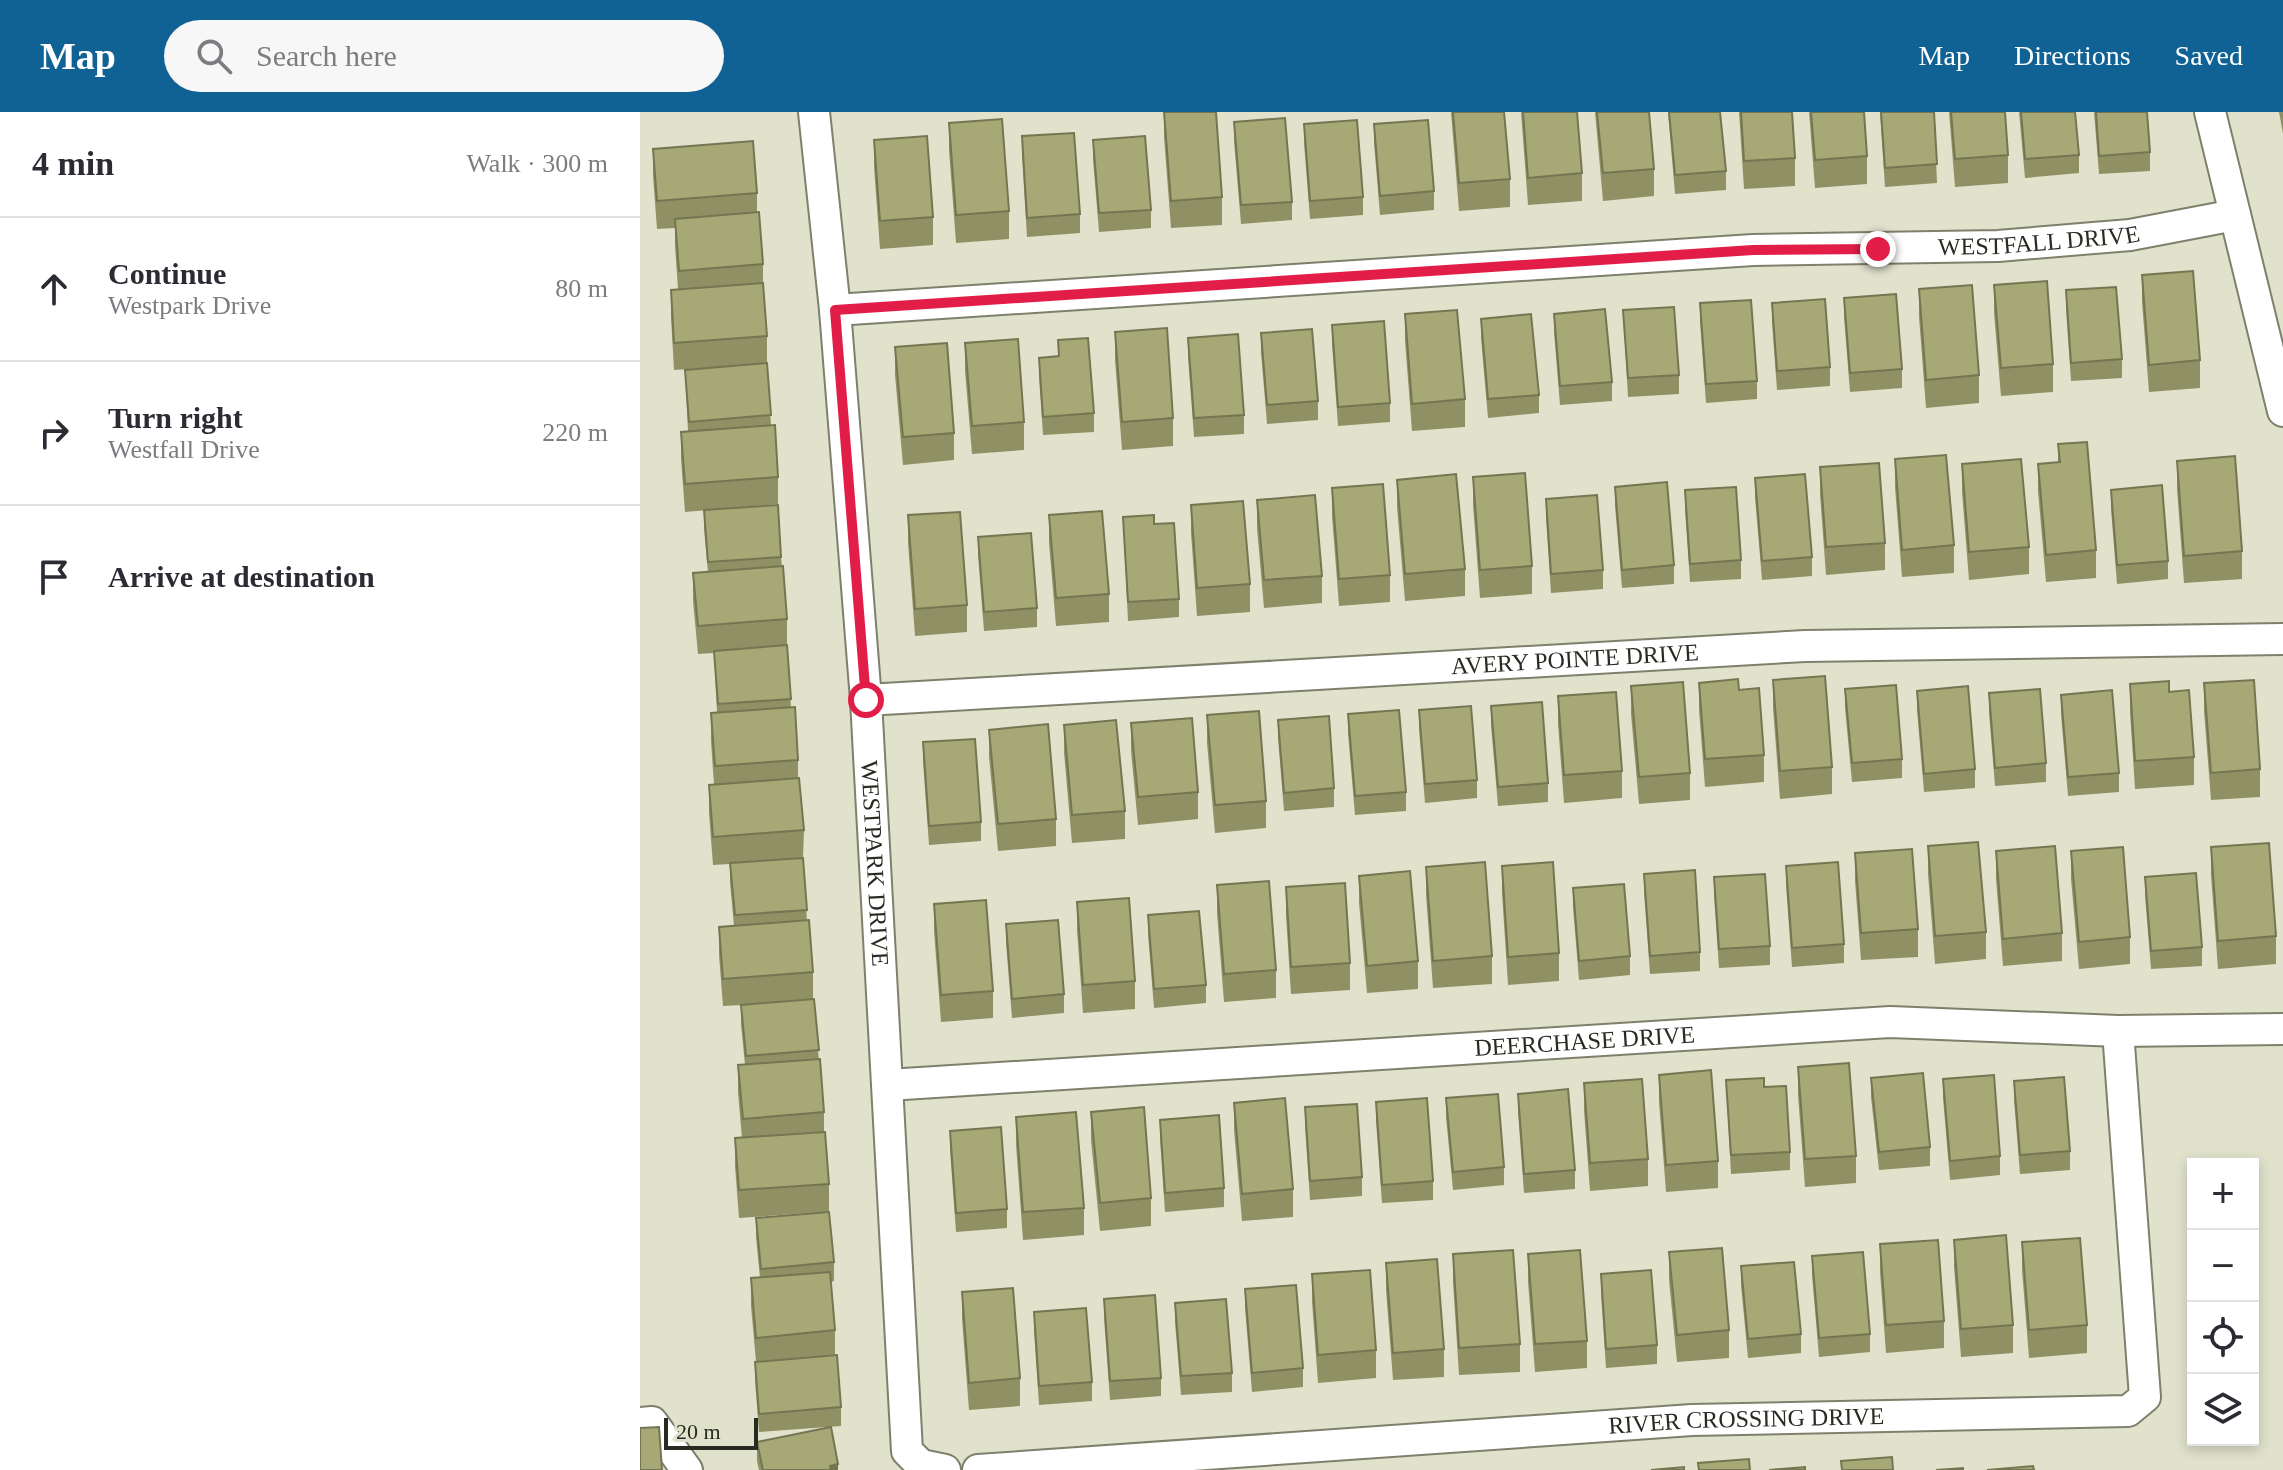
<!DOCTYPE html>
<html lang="en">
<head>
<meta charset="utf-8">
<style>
	body { margin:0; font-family:"Times New Roman",serif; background:#f7f7f7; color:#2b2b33 }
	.controls { position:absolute; right:24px; bottom:24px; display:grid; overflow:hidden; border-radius:0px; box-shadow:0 4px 12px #0003 }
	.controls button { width:72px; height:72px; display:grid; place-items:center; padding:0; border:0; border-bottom:2px solid #e1e1e2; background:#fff; color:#2b2b33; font:40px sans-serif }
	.scale { position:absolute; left:24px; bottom:20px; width:94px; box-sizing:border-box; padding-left:8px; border:4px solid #292a21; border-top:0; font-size:22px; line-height:28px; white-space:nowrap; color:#292a21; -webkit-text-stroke:6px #e1e2cc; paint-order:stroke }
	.stop { position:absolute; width:24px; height:24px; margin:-18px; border:6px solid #e11d48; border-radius:50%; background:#fff }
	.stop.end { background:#e11d48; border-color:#fff; box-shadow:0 2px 8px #0008 }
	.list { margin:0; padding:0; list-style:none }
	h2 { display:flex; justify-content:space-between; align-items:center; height:104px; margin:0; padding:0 32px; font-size:34px }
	h2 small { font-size:26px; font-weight:400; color:#7c7c81 }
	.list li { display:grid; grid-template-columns:52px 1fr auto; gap:24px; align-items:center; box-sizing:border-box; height:144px; padding:0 32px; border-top:2px solid #e1e1e2 }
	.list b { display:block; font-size:30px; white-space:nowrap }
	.list p { margin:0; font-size:26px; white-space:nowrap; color:#7c7c81 }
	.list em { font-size:26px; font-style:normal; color:#7c7c81 }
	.icon { flex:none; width:44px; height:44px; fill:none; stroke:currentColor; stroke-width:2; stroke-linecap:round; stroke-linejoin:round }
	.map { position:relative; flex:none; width:1643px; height:1358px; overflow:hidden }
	header { display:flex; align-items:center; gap:48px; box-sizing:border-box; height:112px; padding:0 40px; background:#0f6293; color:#fff }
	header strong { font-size:38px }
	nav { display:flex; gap:44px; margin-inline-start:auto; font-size:28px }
	.search { width:560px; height:72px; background:#f7f7f7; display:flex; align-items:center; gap:20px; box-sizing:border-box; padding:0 28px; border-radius:44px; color:#7c7c81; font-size:30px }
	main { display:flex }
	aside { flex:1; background:#fff }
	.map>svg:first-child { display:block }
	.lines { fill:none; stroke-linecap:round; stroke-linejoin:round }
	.minor-casing { stroke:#7f806c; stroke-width:34 }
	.minor { stroke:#fff; stroke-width:30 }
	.wall { fill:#8f9165 }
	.shaded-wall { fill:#747652 }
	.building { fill:#a6a975; stroke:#747652; stroke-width:2 }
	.route { stroke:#e11d48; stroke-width:10 }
	.labels { text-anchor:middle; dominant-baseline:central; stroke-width:7; stroke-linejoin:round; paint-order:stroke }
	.street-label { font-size:24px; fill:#292a21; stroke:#e1e2cc }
</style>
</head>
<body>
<header>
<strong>Map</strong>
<div class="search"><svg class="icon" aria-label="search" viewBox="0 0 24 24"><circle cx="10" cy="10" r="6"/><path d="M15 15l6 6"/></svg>Search here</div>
<nav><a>Map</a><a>Directions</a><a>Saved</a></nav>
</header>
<main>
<aside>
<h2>4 min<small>Walk · 300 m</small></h2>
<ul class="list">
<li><svg class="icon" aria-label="ahead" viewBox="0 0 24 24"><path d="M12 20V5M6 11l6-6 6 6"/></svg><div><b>Continue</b><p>Westpark Drive</p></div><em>80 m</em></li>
<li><svg class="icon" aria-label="right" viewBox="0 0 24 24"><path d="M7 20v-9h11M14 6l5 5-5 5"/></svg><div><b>Turn right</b><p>Westfall Drive</p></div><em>220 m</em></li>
<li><svg class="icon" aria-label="arrive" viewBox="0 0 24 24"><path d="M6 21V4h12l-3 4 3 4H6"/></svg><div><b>Arrive at destination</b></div></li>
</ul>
</aside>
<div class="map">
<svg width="1643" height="1358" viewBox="0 0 1643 1358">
	<rect width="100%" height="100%" fill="#e1e2cc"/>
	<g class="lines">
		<!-- minor casing -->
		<g class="minor-casing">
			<g id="minor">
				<path id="s1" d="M174,0L195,198L226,588L267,1339L281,1353L305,1358"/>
				<path d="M1570,0L1643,299"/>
				<path id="s2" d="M195,198L1113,138L1358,134L1490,123L1595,103"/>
				<path id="s3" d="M226,588L1165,534L1643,527"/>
				<path id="s4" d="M248,973L1250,910L1478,919L1643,917"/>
				<path d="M0,1311L12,1310L47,1358"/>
				<path id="s5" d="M338,1358L1052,1308L1488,1299L1505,1285L1478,919"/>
			</g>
		</g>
		<!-- minor -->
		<use href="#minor" class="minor"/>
	</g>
	<!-- wall -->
	<path class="wall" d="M524,0L582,85V113L531,116L524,25Z
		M811,0H864L870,67V95L819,99Z
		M881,0H937L942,61V89L888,93Z
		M955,0H1009L1014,57V84L963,89Z
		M1028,0H1080L1086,59V78L1035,82Z
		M1099,0H1152L1155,46V74L1104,77Z
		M1169,0H1224L1227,44V72L1175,76Z
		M1240,0H1294L1297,71L1245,75Z
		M1309,0H1365L1368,43V71L1315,75Z
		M1379,0H1435L1439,43V61L1385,66Z
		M1454,0H1507L1510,40V59L1459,62Z
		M1639,0H1643V22Z
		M594,10L652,90V108L601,112L594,29Z
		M309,11L369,99V127L316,131L309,38Z
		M664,12L723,85V103L670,107L664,31Z
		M734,12L794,79V98L740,103L734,31Z
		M382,24L440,102V121L387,125L382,43Z
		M234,28L293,105V133L240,137L234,55Z
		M453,28L511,98V116L459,120L453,47Z
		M13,37L117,81V100L123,152V173L127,224V251L131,313L138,365V392L45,400L41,347V320L48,319L45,258L79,255L34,258L31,205V178L38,177L35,134V116L17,117L13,64Z
		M1502,163L1560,248V276L1509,280L1502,190Z
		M1354,173L1413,252V280L1361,284L1354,201Z
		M1279,177L1339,263V291L1286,296L1279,205Z
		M1426,178L1482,247V266L1431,269L1426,197Z
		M1204,186L1262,257V276L1210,280L1204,205Z
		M1060,191L1117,269V287L1066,291L1060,210Z
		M1132,191L1190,255V274L1137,278L1132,210Z
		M983,198L1039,263V282L988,285Z
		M765,202L825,287V315L772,319L765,229Z
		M914,202L972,270V289L920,293L914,220Z
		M841,207L899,283V301L848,306L841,226Z
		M692,213L750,291V310L698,314L692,232Z
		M475,220L533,306V334L482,338L475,248Z
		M621,221L678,289V308L627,312L621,240Z
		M548,226L604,303V322L554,325L548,245Z
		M418,228L454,301V320L403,323L399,265V246L418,244Z
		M325,231L384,310V338L332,342L325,259Z
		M255,235L314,321V348L263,353L255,263Z
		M1418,332L1456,438V466L1406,470L1398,379V352L1418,350Z
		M1255,347L1314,433V461L1262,465L1255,375Z
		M1537,349L1602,439V467L1544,471L1537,377Z
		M1322,352L1389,435V462L1329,468L1322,380Z
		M1180,355L1245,431V458L1186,463L1180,382Z
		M833,365L892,454V482L840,486L833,393Z
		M1115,366L1172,445V464L1122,468L1115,385Z
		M757,368L825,457V484L765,489L757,395Z
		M975,375L1034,453V472L982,476L975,394Z
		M692,376L750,463V490L699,494L692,404Z
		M1045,378L1101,448V467L1050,470L1045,397Z
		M1471,378L1528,449V467L1477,472L1471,397Z
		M906,387L963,458V477L911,481L906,406Z
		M617,388L682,464V491L624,496L617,416Z
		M551,393L610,472V500L557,504L551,421Z
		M64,398L141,445L147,507V533L151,596L158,648V666L164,718L163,746L167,809L173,860V887L184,1000V1020L189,1072V1100L194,1150V1169L191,1170L195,1218V1243L201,1295V1314L119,1320L115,1268V1250H116L111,1194V1166H120L116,1125V1106L182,1100L99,1106L95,1054V1026H102L98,981V953H105L101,912V893L122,892L83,894L79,843V815L94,814L90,770V752L73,753L69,701V673H74L71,629V601H77L74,541L58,542L53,489V461L68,460L64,417Z
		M268,403L327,493V520L275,524L268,431Z
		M409,403L469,482V510L416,514L409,431Z
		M483,405L514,412L539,487V505L488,509Z
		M338,425L397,496V515L344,519L338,443Z
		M1133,568L1192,655V682L1140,687L1133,596Z
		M1059,571L1099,578L1124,643V670L1065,675L1059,598Z
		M1564,571L1620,657V685L1571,688L1564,599Z
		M1490,572L1529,580L1554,645V673L1495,677L1490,600Z
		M991,574L1050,661V688L999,692L991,602Z
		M1205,577L1262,647V666L1212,670L1205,596Z
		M1277,579L1335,657V676L1284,680L1277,598Z
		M1349,581L1406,651V670L1355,674L1349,600Z
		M1421,583L1479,661V680L1428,684L1421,602Z
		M918,584L982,659V686L924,691L918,612Z
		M851,594L908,671V690L858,694L851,613Z
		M779,598L837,668V686L785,691L779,617Z
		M708,602L766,680V699L715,703L708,621Z
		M567,603L626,689V716L575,721L567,631Z
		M638,608L694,676V695L644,699L638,626Z
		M491,611L558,680V707L498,713L491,639Z
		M424,613L485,699V727L432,731L424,641Z
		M349,618L416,707V734L358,739L349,645Z
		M283,630L341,710V729L289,733L283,649Z
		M1288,734L1346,820V847L1295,852L1288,762Z
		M1571,735L1636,824V852L1578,857L1571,763Z
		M1356,739L1422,821V849L1363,854L1356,767Z
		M1431,739L1490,825V852L1439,857L1431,767Z
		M1215,741L1278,817V845L1221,848L1215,769Z
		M862,754L919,841V869L868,873L862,781Z
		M1146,754L1204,832V851L1152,855L1146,773Z
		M786,755L852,844V872L793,876L786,783Z
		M1004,762L1060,840V859L1010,862L1004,780Z
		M719,764L778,849V877L727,881L719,791Z
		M1074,765L1130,834V853L1079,856L1074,784Z
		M1505,765L1562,835V854L1511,857L1505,784Z
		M577,773L636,858V886L584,890L577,801Z
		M646,775L710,851V878L651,882L646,803Z
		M933,776L990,844V863L939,868L933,795Z
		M437,790L495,869V897L443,901L437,818Z
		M294,792L353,879V906L301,910L294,819Z
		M508,803L566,873V891L514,896L508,822Z
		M366,812L424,882V901L372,906L366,831Z
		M1158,955L1216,1044V1071L1165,1075L1158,983Z
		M1019,963L1078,1049V1076L1026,1080L1019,990Z
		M1231,966L1290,1035V1054L1239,1058L1231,985Z
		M1303,967L1360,1044V1063L1310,1068L1303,986Z
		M1086,968L1124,975L1150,1040V1058L1091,1062Z
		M1374,969L1430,1039V1058L1380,1062L1374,988Z
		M944,971L1008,1047V1074L950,1079L944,999Z
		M878,982L935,1058V1077L884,1081L878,1000Z
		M806,986L864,1055V1073L813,1078L806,1005Z
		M736,990L793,1069V1088L742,1091L736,1009Z
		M594,991L653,1077V1105L602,1109L594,1018Z
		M665,995L722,1065V1084L670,1088L665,1014Z
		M451,1000L511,1086V1114L460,1119L451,1028Z
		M376,1005L444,1096V1123L383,1128L376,1033Z
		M520,1008L584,1076V1095L525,1100L520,1027Z
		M310,1019L367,1097V1116L316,1120L310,1038Z
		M1314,1128L1373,1213V1241L1321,1245L1314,1155Z
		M1382,1130L1447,1213V1241L1389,1246L1382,1158Z
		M1240,1132L1304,1209V1236L1246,1241L1240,1160Z
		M1029,1140L1089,1218V1246L1037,1250L1029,1168Z
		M813,1142L880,1232V1260L819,1263L813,1170Z
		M888,1142L947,1229V1256L895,1260L888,1170Z
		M1172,1144L1230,1222V1240L1179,1245L1172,1163Z
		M746,1151L804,1237V1265L753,1268L746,1178Z
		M1101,1154L1161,1222V1241L1108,1246L1101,1173Z
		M672,1162L736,1238V1266L678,1271L672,1190Z
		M961,1162L1017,1233V1252L966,1256L961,1181Z
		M605,1177L663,1256V1275L612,1280L605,1196Z
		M322,1180L380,1266V1294L329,1298L322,1207Z
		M464,1187L521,1266V1284L470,1288L464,1206Z
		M535,1191L592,1261V1280L541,1283L535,1210Z
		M394,1200L452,1270V1289L399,1293L394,1219Z
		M117,1330L198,1358H119L117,1349Z"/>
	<!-- shaded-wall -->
	<path class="shaded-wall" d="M198,1352V1358H190V1354Z"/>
	<!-- building -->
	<path class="building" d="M524,0H576L582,85L531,89Z
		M813,0H864L870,67L819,71Z
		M883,0H937L942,61L888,66Z
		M957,0H1009L1014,57L963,61Z
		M1029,0H1080L1086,59L1035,63Z
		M1101,0H1152L1155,46L1104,49Z
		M1171,0H1224L1227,44L1175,48Z
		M1241,0H1294L1297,52L1245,56Z
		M1311,0H1365L1368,43L1315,47Z
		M1381,0H1435L1439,43L1385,47Z
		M1456,0H1507L1510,40L1459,44Z
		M645,6L652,90L601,93L594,10Z
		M362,7L369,99L316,103L309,11Z
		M717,8L723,85L670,89L664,12Z
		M788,8L794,79L740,84L734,12Z
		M434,21L440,102L387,106L382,24Z
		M287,24L293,105L240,109L234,28Z
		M505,24L511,98L459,101L453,28Z
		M113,29L117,81L17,89L13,37Z
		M119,100L123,152L39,159L35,107Z
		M1553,159L1560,248L1509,253L1502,163Z
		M1407,169L1413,252L1361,256L1354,173Z
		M123,171L127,224L34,231L31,178Z
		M1332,173L1339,263L1286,268L1279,177Z
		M1476,175L1482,247L1431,251L1426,178Z
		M1256,182L1262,257L1210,261L1204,186Z
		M1185,187L1190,255L1137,259L1132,191Z
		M1111,188L1117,269L1066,272L1060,191Z
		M1034,195L1039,263L988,266L983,198Z
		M965,197L972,270L920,274L914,202Z
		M817,198L825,287L772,292L765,202Z
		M891,202L899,283L848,287L841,207Z
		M744,209L750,291L698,295L692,213Z
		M527,216L533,306L482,310L475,220Z
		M672,217L678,289L627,293L621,221Z
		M598,222L604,303L554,306L548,226Z
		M448,226L454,301L403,305L399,246L419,244L418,228Z
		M378,227L384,310L332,314L325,231Z
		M307,231L314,321L263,325L255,235Z
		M127,251L131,303L49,310L45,258Z
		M135,313L138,365L45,372L41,320Z
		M1447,330L1456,438L1406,443L1398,352L1420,350L1418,332Z
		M1306,343L1314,433L1262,438L1255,347Z
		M1595,344L1602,439L1544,444L1537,349Z
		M1381,347L1389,435L1329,440L1322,352Z
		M1239,351L1245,431L1186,435L1180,355Z
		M885,361L892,454L840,458L833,365Z
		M816,362L825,457L765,462L757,368Z
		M1165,362L1172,445L1122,449L1115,366Z
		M1027,370L1034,453L982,458L975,375Z
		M743,372L750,463L699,467L692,376Z
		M1522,373L1528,449L1477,453L1471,378Z
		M1096,375L1101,448L1050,452L1045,378Z
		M675,383L682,464L624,468L617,388Z
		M957,383L963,458L911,462L906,387Z
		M603,389L610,472L557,476L551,393Z
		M138,393L141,445L68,450L64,398Z
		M462,399L469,482L416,486L409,403Z
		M320,400L327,493L275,497L268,403Z
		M514,403V412L534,411L539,487L488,490L483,405Z
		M391,421L397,496L344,500L338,425Z
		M143,454L147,507L58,514L53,461Z
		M147,533L151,587L78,592L74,539Z
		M1185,564L1192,655L1140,659L1133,568Z
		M1098,567L1099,578L1119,576L1124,643L1065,647L1059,571Z
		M1614,568L1620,657L1571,661L1564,571Z
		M1529,569V580L1549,578L1554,645L1495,649L1490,572Z
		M1043,570L1050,661L999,665L991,574Z
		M1256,573L1262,647L1212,651L1205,577Z
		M1328,574L1335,657L1284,662L1277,579Z
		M1400,577L1406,651L1355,656L1349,581Z
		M1472,578L1479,661L1428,665L1421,583Z
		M976,580L982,659L924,663L918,584Z
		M902,590L908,671L858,675L851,594Z
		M831,594L837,668L785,672L779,598Z
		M155,595L158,648L75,654L71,601Z
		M759,598L766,680L715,684L708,602Z
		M619,599L626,689L575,693L567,603Z
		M689,604L694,676L644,681L638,608Z
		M552,606L558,680L498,685L491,611Z
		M476,608L485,699L432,703L424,613Z
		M408,612L416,707L358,712L349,618Z
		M335,627L341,710L289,714L283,630Z
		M159,666L164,718L73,725L69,673Z
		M1338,730L1346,820L1295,824L1288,734Z
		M1629,731L1636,824L1578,829L1571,735Z
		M1415,734L1422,821L1363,827L1356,739Z
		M1483,735L1490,825L1439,830L1431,739Z
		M1272,737L1278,817L1221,821L1215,741Z
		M163,746L167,798L95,803L90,751Z
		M845,750L852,844L793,849L786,755Z
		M913,750L919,841L868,845L862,754Z
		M1198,750L1204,832L1152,836L1146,754Z
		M1055,758L1060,840L1010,844L1004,762Z
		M770,759L778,849L727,854L719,764Z
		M1556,761L1562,835L1511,839L1505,765Z
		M1125,762L1130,834L1079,837L1074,765Z
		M629,769L636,858L584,862L577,773Z
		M705,771L710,851L651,855L646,775Z
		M984,772L990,844L939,849L933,776Z
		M489,786L495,869L443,873L437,790Z
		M346,788L353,879L301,883L294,792Z
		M559,799L566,873L514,877L508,803Z
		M169,808L173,860L83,867L79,815Z
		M418,808L424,882L372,887L366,812Z
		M174,887L179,938L106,944L101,893Z
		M180,947L184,1000L103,1007L98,953Z
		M1209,951L1216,1044L1165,1047L1158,955Z
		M1071,958L1078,1049L1026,1053L1019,963Z
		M1283,961L1290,1035L1239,1040L1231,966Z
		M1354,963L1360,1044L1310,1049L1303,967Z
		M1424,965L1430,1039L1380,1043L1374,969Z
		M1124,966V975L1146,974L1150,1040L1091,1043L1086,968Z
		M1002,967L1008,1047L950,1051L944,971Z
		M928,977L935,1058L884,1062L878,982Z
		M858,982L864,1055L813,1060L806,986Z
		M645,986L653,1077L602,1082L594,991Z
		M787,986L793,1069L742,1073L736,990Z
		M717,992L722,1065L670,1069L665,995Z
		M504,995L511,1086L460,1091L451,1000Z
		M436,1000L444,1096L383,1100L376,1005Z
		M579,1003L584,1076L525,1081L520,1008Z
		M361,1015L367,1097L316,1101L310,1019Z
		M185,1020L189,1072L99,1078L95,1026Z
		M189,1100L194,1150L121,1157L116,1106Z
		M1366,1123L1373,1213L1321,1217L1314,1128Z
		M1440,1126L1447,1213L1389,1218L1382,1130Z
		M1298,1128L1304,1209L1246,1213L1240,1132Z
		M1082,1136L1089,1218L1037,1223L1029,1140Z
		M873,1138L880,1232L819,1236L813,1142Z
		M940,1138L947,1229L895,1232L888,1142Z
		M1223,1140L1230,1222L1179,1226L1172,1144Z
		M797,1147L804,1237L753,1241L746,1151Z
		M1154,1150L1161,1222L1108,1227L1101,1154Z
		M730,1158L736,1238L678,1243L672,1162Z
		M1011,1158L1017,1233L966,1237L961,1162Z
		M190,1160L195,1218L116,1226L111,1166Z
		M656,1173L663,1256L612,1261L605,1177Z
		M373,1176L380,1266L329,1271L322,1180Z
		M515,1183L521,1266L470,1269L464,1187Z
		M586,1187L592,1261L541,1264L535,1191Z
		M446,1196L452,1270L399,1274L394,1200Z
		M197,1243L201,1295L119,1302L115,1250Z
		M19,1315L22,1358H0V1316Z
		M191,1315L198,1352L190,1354L191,1358H123L117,1330Z
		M1252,1345L1253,1358H1202L1201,1349Z
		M1109,1347L1110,1358H1059L1058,1351Z
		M1393,1354L1394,1358H1347Z
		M1044,1355V1358H1011Z
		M1165,1355V1358H1129Z
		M1323,1356V1358H1296Z"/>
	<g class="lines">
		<!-- route -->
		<path class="route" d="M226,588L195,198L1113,138L1238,137"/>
	</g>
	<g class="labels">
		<!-- street labels -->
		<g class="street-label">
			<text stroke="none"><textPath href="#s2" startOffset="1206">WESTFALL DRIVE</textPath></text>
			<text stroke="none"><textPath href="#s3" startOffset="710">AVERY POINTE DRIVE</textPath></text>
			<text stroke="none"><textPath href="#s1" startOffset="754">WESTPARK DRIVE</textPath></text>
			<text stroke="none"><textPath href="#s4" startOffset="698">DEERCHASE DRIVE</textPath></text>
			<text stroke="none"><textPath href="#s5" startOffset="770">RIVER CROSSING DRIVE</textPath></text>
		</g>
	</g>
</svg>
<div class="controls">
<button>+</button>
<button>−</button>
<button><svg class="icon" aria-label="locate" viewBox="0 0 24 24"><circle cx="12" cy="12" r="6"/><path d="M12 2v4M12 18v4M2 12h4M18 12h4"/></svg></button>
<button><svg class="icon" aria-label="layers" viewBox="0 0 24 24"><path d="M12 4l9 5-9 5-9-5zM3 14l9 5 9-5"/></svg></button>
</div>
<div class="scale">20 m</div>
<div class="stop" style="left:226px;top:588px"></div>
<div class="stop end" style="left:1238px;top:137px"></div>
</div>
</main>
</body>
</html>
